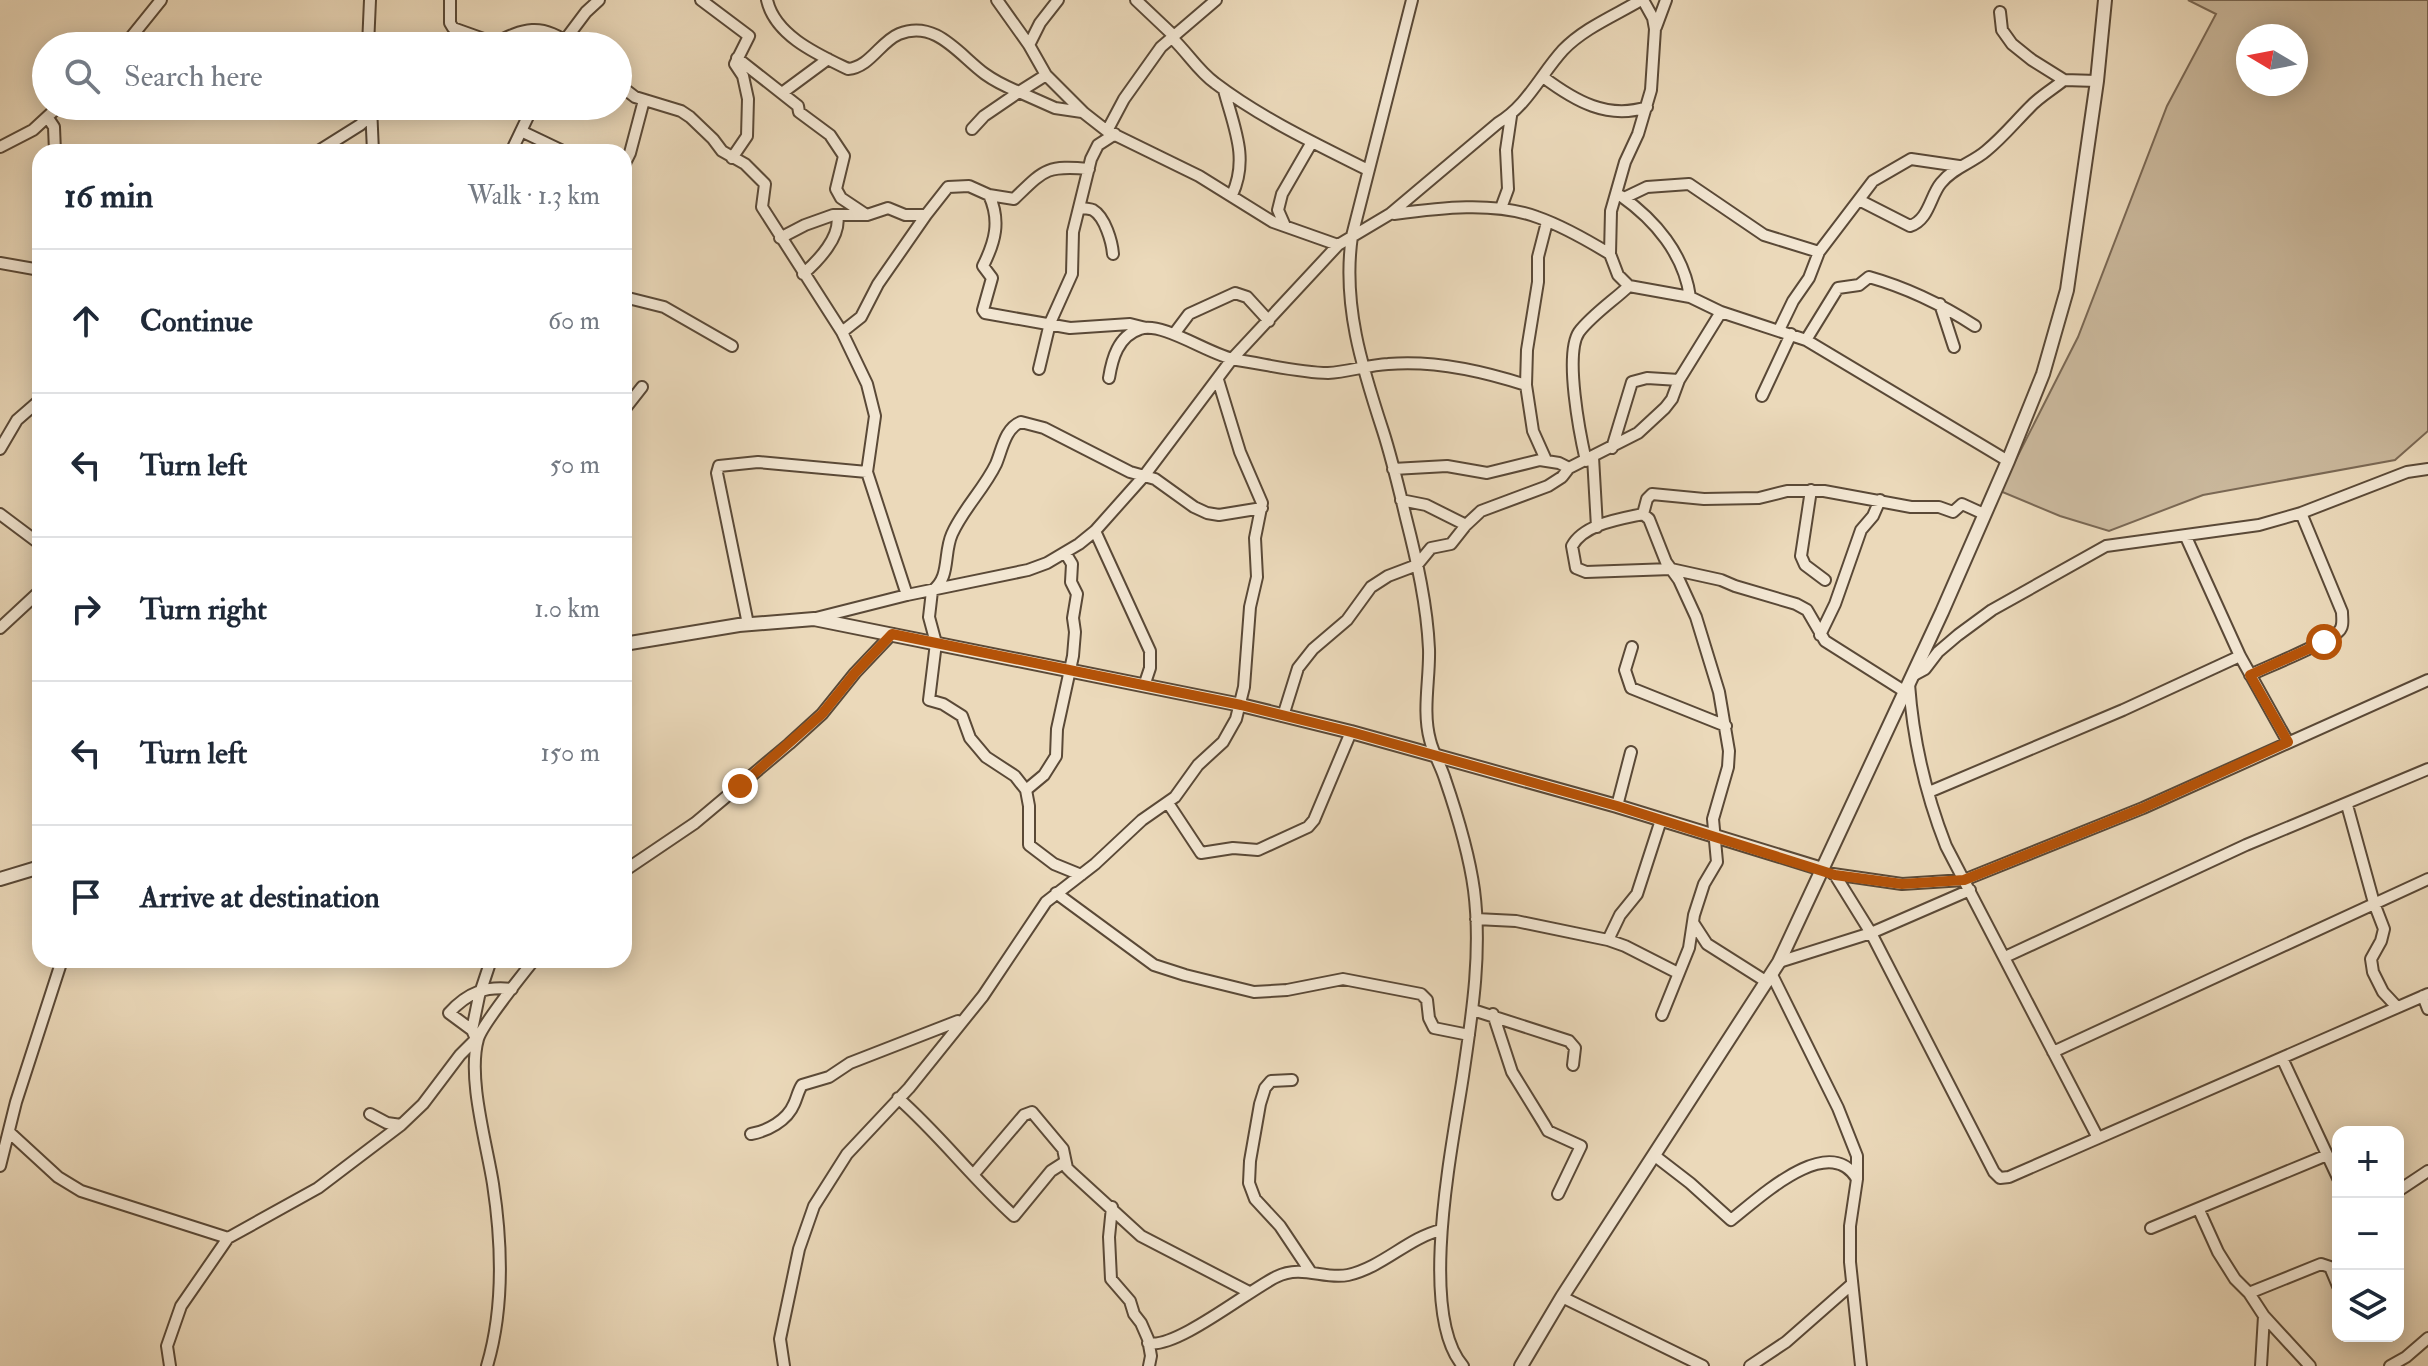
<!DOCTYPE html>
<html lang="en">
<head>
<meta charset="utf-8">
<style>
	body { margin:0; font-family:"IM FELL Double Pica",serif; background:#f6f6f7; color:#1f2937 }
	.controls { position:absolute; right:24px; bottom:24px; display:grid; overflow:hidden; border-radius:16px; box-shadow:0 4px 20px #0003 }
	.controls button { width:72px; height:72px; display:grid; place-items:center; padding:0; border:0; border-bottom:2px solid #e0e1e3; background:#fff; color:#1f2937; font:40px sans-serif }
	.compass { position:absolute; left:2236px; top:24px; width:72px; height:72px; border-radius:50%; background:#fff; box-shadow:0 4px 20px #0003; rotate:280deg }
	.stop { position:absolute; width:24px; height:24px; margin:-18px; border:6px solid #b45309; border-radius:50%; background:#fff }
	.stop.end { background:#b45309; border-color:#fff; box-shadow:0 2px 8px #0008 }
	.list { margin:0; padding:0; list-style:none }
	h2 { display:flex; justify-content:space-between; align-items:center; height:104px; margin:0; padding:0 32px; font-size:34px }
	h2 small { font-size:26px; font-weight:400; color:#747a83 }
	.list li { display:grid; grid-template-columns:52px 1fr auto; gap:24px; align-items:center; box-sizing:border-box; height:144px; padding:0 32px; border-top:2px solid #e0e1e3 }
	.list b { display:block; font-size:30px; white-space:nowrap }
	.list em { font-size:26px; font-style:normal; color:#747a83 }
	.icon { flex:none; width:44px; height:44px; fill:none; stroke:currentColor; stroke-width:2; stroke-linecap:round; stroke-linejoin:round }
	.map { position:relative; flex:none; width:2428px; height:1366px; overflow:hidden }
	.search { position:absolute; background:#fff; box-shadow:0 4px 20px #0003; left:32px; top:32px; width:600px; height:88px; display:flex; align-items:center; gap:20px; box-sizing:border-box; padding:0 28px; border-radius:44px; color:#747a83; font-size:30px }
	.panel { position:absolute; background:#fff; box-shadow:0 4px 20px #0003; left:32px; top:144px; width:600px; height:824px; border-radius:24px }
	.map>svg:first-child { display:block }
	.green { fill:#cab89c; stroke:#7a6854; stroke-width:2; fill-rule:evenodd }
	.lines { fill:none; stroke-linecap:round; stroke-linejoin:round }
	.minor-casing { stroke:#5a4937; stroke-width:14 }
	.tertiary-casing { stroke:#5a4937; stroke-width:16 }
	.minor { stroke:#f2e6d2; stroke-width:10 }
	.tertiary { stroke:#f2e6d2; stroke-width:12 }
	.route { stroke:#b45309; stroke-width:10 }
</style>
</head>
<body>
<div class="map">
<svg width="2428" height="1366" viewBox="0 0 2428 1366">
	<rect width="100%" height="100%" fill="#ebd9ba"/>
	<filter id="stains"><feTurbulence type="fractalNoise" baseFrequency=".0025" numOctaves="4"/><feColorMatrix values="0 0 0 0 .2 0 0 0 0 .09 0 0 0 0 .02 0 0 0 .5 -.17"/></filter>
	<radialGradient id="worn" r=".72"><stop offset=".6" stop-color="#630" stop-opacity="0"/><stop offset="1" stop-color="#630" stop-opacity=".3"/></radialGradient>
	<!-- green -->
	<path class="green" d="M2188,0H2428V431L2395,460L2203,495L2109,531L2060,516L2000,491L2078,337L2167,106L2216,14ZM2248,36H2296V84H2248Z"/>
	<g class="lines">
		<!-- minor casing -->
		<g class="minor-casing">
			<path id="minor" d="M450,0V23L453,28L495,43
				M701,0L749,36L735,64L743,76L748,99L747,136L732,158
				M767,0C775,36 819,55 848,69C870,67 880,42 899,34C936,19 959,55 985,74C996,82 1007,87 1019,92L1046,75
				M997,0L1029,45L1046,75L1084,113L1107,131L1199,176L1273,222L1338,245
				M1136,0L1174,36
				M1412,0L1352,236C1342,304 1362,367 1383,431C1392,459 1399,489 1406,518C1417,561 1427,605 1429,649C1430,678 1422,711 1430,740C1433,753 1441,766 1445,779C1457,814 1469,853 1474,890C1482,952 1472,1015 1463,1076C1453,1143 1417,1313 1463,1366
				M2000,12L2002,30L2012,44L2032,60L2064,80L2097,81
				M1656,27L1666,0
				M1172,38C1188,53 1198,71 1215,83C1261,118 1316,144 1368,170
				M562,44L586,12L599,0
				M1029,45L1040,23L1058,0
				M124,46L161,0
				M368,46L370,0
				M488,46C520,31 539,19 572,46
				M737,58L798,106L799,112L830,135L844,156L836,189L841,198L865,214
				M1543,77C1575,101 1608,120 1647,107
				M618,84L635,97L681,111L690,117L713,139L722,151L745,164L765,184L762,207L842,332L867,384L875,416L867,472L907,595
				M1224,90C1234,128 1249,158 1232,195
				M782,93L828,59
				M371,106L373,152
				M48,118L54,127L55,152
				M972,129L984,116L1019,92L1055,108L1082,112
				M521,131L565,152
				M1107,131L1124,99L1161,47L1216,0
				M0,147L33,130L59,106
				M317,152L360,125L372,114
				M511,152L533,106
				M624,165L630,153L644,100
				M989,195L1014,199C1044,170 1046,165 1089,169
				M1621,196C1655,220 1684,254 1690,297
				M1624,198L1647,187L1689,184L1764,235L1819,252
				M1859,200L1910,226C1929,220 1930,196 1941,183C1954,167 1972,163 1986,151C2003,137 2015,122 2030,107C2039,97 2053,89 2064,80
				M1080,208C1083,208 1091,209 1093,210C1105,217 1112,242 1113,254
				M1501,208L1508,189L1506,150L1511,116
				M1394,214C1439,208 1494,201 1537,217C1563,226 1587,240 1610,254L1618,275L1629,286L1690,297L1721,312L1806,340L2008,461
				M1285,226L1278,210L1282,194L1312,142
				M780,238L805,225L833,215H867L888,208L905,215H926L948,187L969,186L989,195C1001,221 995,242 983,266L992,278L983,310L985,313L1070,328L1130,324L1146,328
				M1610,254L1611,211L1625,162L1638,134L1651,90L1655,29L1653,18L1643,0
				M0,263L40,270
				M803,274C818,261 842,236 837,215
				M624,297L664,307L732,346
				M1940,304L1954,347
				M1779,330L1793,301L1809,278L1819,252L1873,181L1911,159L1959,166
				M842,332L861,317L878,284L926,215
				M1174,334L1189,314L1235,293L1247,297L1269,321
				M1806,340L1838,288L1859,285L1869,277C1908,288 1941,304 1975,326
				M1039,369L1050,323L1072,274L1073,232L1091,159L1098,145L1115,134
				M1109,378C1112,359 1118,336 1140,329C1163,321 1211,356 1237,360C1264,364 1301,373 1328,373C1348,372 1368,365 1388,364C1433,360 1483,371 1526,385L1533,431L1546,460
				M1526,385L1527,350L1538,282V257L1547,222
				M1762,396L1791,334
				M624,410L642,387
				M1612,448L1632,382L1647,378L1679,380
				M0,449L17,420L40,400
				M1593,457L1597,527
				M1586,461C1580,435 1564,354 1579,332C1592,315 1613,301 1629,286
				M1393,469L1447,466L1487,473L1540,460L1559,463L1569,468
				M1811,490L1801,556L1805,565L1825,580
				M1401,500L1426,505L1466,525
				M0,514L40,544
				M1643,514L1649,519L1666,562L1679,580L1696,617L1719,692L1729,751L1728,767L1713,819L1717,862L1704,884L1694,915L1689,948L1662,1015
				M1643,514C1620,519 1584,524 1572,546L1576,568L1586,572L1671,569L1721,580L1735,586L1796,604L1807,610L1825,641L1904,691
				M1643,514L1647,499L1652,494L1704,499L1759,498L1787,491H1824L1911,507H1939L1953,512L1962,504L1984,514
				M1095,531L1150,651V668L1144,686
				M2186,537L2240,656L2288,742
				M816,618L907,595L1028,570L1047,563L1079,544L1095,531L1144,476L1232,359L1338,245L1390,214L1498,123C1527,106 1541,74 1563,50C1584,28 1616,15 1641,0
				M748,624L717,473L719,466L758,462L867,472
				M0,628L40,591
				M1820,635L1835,604L1861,530L1873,516L1880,500
				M1632,647L1625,670L1631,688L1726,726
				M2250,675C2267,667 2329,642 2339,631C2344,626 2342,619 2342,612L2301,513
				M1912,676L1925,669L1938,652L1958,635L1992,610L2106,546L2259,525L2301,513L2407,472L2428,469
				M1909,684C1913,739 1926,795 1946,846L2098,1138
				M1283,716L1298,668L1313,649L1347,620L1371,587L1388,576L1417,565L1431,548L1451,544L1466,525L1481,511L1548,486L1562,477L1569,468L1638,433L1665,408L1672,399L1679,380L1721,312
				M1026,790L1044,775L1056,756L1057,729L1073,656L1075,632L1073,618L1077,594L1071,582L1072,564L1066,554
				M1929,792L2123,710L2240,656
				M1168,803L1201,853L1233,848L1258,850L1308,827L1314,820L1351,732
				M2347,805L2374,903L2384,929L2381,941L2371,959L2373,972L2383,992L2397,1007
				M1617,806L1631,752
				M624,871L695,823L789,744L822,714L855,673L892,634
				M1833,874L1902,884L1964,880L2143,808L2428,680
				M1081,875L1054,864L1029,845V806L1026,790L1015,776L986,757L970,738L962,716L943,704L929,700L936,643L929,617L932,591C951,577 943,554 952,534C963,509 984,489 996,464C1002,450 1005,428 1021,422L1044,428L1130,472L1155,479L1194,507L1207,513L1219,515L1262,508
				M1835,875L1871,933L1994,1172L2000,1178L2009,1177L2428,994
				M1056,893L1154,965L1185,975L1254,992L1287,990L1343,979L1421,994L1427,1000L1429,1018L1434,1028L1469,1035
				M1476,919L1516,921L1608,940L1625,946L1678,973
				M1694,924L1707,944L1767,982
				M1608,940L1620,915L1637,894L1661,820
				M2005,957L2246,845L2428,769
				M1779,962L1871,933L1970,890
				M1772,975L1838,1108L1857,1156V1179L1850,1226V1262L1861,1366
				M2423,996L2428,1009
				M1473,1010L1569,1041L1575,1048L1573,1065
				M1493,1014L1512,1072L1544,1124L1548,1131L1581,1146L1558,1194
				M472,1030L479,996L491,960
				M476,1039L472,1030L449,1013C468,992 486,986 512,989
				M2053,1052L2428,879
				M2282,1058L2338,1178
				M1292,1080L1271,1081L1265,1088L1260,1104L1250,1161L1249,1183L1255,1199L1280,1226L1310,1271
				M898,1098C940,1135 973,1179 1014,1216L1051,1171L1065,1162
				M370,1114L387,1123L401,1125
				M9,1132L58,1177L81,1191L228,1238
				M751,1134C767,1131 787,1121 794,1104C797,1098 798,1091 802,1085L829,1077L850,1063L958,1021
				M1655,1156L1690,1183L1731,1220C1758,1199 1829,1131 1857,1179
				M0,1166L16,1102L62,960
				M973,1175L1024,1115L1032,1112L1063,1149L1067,1168L1071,1172L1141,1236L1249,1292
				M2398,1191L2428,1171
				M1112,1207L1109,1237L1111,1279L1130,1301L1134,1314L1141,1323L1148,1339L1151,1356L1149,1366
				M2199,1210L2218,1252L2235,1279L2249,1293L2264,1316L2310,1366
				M2151,1228L2327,1155
				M2249,1293L2321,1264L2330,1267L2338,1286
				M1562,1297L1703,1366
				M1148,1343C1175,1350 1249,1290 1276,1277C1302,1264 1324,1280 1348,1275C1383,1267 1408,1238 1441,1230
				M170,1366L167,1346L181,1306L228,1238L318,1188L401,1125L423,1104L460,1055L478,1037
				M487,1366C504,1309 502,1243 493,1184C487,1145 467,1078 478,1039C482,1025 522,975 534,960
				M784,1366L780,1339L799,1249L814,1206L847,1154L909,1088L983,996L1046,902L1095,864L1142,820L1175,797L1198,765L1223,742L1236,719L1244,687L1250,607L1257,577L1255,538L1262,503L1240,452L1218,380
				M1750,1366L1786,1342L1852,1284
				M2261,1366L2264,1316
				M2390,1366L2406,1357L2428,1338"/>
		</g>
		<!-- tertiary casing -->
		<g class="tertiary-casing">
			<path id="tertiary" d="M624,644L739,625L814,619L1241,705L1351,732L1617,806L1822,869
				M0,879L40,867
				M1521,1366L1562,1297L1779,962L1942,612L2008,461L2043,374L2067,290L2097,81L2105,0"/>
		</g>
		<!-- minor -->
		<use href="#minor" class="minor"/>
		<!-- tertiary -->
		<use href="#tertiary" class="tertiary"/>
	</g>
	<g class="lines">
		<!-- route -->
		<path class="route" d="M740,786L822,714L855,673L892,634L1241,705L1351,732L1617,806L1835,875L1902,884L1964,880L2143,808L2288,742L2250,675L2324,642"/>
	</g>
	<rect width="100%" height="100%" filter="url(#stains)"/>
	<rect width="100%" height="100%" fill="url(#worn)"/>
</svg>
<div class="controls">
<button>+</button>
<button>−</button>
<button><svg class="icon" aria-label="layers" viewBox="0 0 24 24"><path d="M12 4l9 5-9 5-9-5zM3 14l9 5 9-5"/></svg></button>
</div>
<svg class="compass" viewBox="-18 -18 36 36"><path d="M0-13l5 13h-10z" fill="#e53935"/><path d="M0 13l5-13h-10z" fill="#747a83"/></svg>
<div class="stop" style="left:2324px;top:642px"></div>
<div class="stop end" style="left:740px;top:786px"></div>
<div class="search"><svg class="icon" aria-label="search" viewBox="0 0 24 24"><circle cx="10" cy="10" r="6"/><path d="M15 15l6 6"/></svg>Search here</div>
<section class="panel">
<h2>16 min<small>Walk · 1.3 km</small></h2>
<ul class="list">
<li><svg class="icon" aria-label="ahead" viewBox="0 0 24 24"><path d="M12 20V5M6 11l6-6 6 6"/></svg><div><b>Continue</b></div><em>60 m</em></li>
<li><svg class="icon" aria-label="left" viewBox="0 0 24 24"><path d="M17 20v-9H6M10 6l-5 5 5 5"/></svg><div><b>Turn left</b></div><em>50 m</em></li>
<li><svg class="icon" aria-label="right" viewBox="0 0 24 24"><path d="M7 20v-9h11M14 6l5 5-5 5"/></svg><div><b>Turn right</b></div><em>1.0 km</em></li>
<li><svg class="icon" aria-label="left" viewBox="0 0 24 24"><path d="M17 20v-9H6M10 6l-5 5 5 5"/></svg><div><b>Turn left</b></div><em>150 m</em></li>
<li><svg class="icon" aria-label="arrive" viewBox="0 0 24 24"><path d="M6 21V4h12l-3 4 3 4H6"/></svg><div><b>Arrive at destination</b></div></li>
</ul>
</section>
</div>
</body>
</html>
